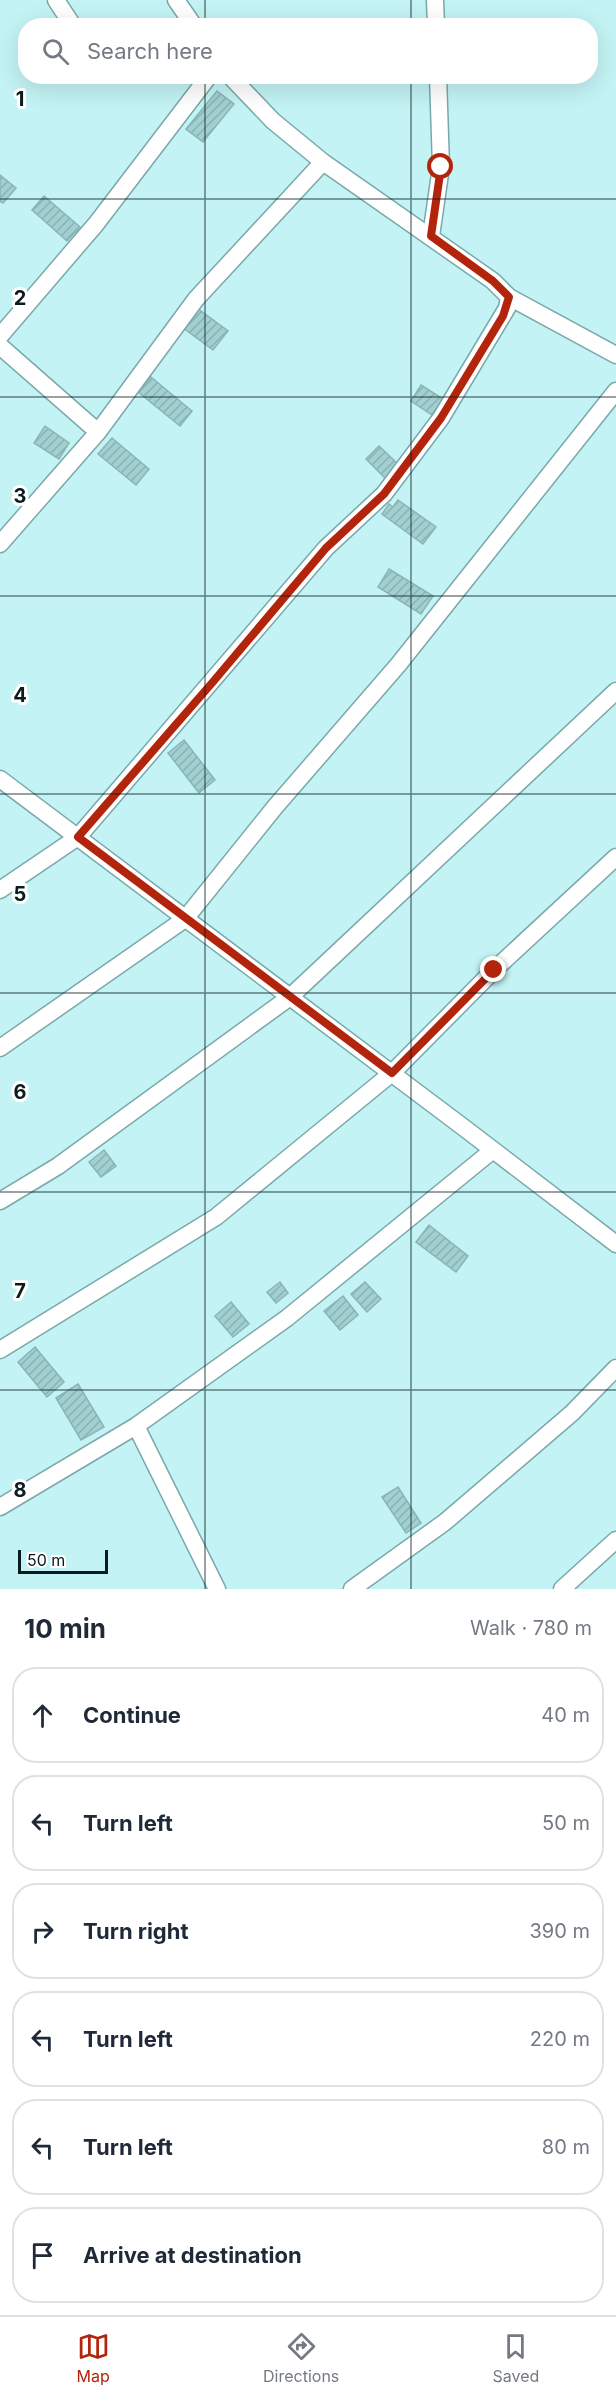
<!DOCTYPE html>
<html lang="en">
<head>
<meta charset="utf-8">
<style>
	body { margin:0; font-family:Inter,sans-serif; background:#f6f6f7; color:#1f2937 }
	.scale { position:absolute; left:18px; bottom:15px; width:90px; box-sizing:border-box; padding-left:6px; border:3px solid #0a1c1d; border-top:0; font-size:16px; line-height:21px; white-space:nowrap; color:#0a1c1d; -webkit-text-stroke:4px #fff; paint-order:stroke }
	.stop { position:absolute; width:18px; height:18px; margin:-14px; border:4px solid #b2250c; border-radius:50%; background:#fff }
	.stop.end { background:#b2250c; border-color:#fff; box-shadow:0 2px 6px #0008 }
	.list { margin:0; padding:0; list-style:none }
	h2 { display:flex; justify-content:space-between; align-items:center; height:78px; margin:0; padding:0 24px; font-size:26px }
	h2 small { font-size:20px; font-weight:400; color:#747a83 }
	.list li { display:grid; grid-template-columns:39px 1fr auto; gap:18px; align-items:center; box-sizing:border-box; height:96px; margin:0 12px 12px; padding:0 12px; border:2px solid #e0e1e3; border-radius:24px }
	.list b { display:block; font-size:22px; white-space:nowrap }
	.list em { font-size:20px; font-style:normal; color:#747a83 }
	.icon { flex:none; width:33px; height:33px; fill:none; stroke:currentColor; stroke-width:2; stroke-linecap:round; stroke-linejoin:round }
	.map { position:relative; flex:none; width:616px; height:1589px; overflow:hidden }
	.search { position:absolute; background:#fff; box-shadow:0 6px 24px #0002; left:18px; right:18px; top:18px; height:66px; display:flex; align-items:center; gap:15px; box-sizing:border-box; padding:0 21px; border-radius:24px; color:#747a83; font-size:22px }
	.sheet { height:726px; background:#fff }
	nav { display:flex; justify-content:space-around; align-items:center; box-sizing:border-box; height:84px; border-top:2px solid #e0e1e3; background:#fff; font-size:16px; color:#747a83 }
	nav a { display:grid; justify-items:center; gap:3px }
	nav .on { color:#b2250c }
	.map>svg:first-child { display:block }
	.building { fill:url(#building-hatch); stroke:#88b5b7; stroke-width:1.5 }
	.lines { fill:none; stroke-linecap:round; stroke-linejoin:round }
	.minor-casing { stroke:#7ba8a9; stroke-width:19 }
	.minor { stroke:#fff; stroke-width:16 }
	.route { stroke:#b2250c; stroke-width:8 }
	.grid { fill:none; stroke:#0a1c1d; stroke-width:1.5; stroke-opacity:0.55 }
	.grid-label { font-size:20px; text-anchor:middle; font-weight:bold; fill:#0a1c1d; stroke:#fff; stroke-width:6; stroke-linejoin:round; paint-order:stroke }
</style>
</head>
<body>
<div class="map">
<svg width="616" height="1589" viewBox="0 0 616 1589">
	<defs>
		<pattern id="building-hatch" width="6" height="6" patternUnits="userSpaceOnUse" patternTransform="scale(1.5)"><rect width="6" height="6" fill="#a2d0d1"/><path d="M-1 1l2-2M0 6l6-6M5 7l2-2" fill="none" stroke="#8ab2b3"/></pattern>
	</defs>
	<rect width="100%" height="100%" fill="#c3f3f4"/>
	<!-- building -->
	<path class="building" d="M217,91L234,104L203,142L186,129Z
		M0,175L16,188L3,203L0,201Z
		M44,196L80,227L67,241L32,210Z
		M197,308L228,331L213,350L182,327Z
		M151,377L192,411L180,426L138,392Z
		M421,385L443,399L432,415L411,401Z
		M45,426L69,443L59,459L34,443Z
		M112,438L149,469L136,485L98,454Z
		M379,446L400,466L386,479L366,459Z
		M398,500L436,527L423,544L382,514L389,504L393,507Z
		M389,569L433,596L421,614L378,587Z
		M184,740L215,780L199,793L168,753Z
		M104,1150L116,1166L101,1177L89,1162Z
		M429,1225L468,1256L456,1272L416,1242Z
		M280,1282L288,1293L276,1303L267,1292Z
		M365,1282L381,1299L367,1312L351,1294Z
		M343,1296L358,1315L340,1330L324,1311Z
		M231,1302L249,1324L233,1337L215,1316Z
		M35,1347L64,1382L47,1397L18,1362Z
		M78,1384L104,1427L81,1440L56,1398Z
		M398,1487L421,1523L406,1533L382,1497Z"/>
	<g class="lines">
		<!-- minor casing -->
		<g class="minor-casing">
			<path id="minor" d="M56,0L73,26
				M176,0L194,26
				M435,0L436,26
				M431,236L441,167L438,76
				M509,297L616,355
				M0,336L96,224L209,76
				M0,346L98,432
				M0,544L98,432L196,299L323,162
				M0,779L463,1127L616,1244
				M0,890L78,837L326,548L384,494L441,418L507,308L509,297L493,281L323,162L273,121L230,76
				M0,1048L185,919L275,807L398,665L616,391
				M0,1201L58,1166L290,997L616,691
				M0,1350L216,1217L392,1073L494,970L616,857
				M136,1426L217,1589
				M0,1507L136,1426L287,1318L493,1150
				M352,1589L445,1522L572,1413L616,1368
				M562,1589L616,1540"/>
		</g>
		<!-- minor -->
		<use href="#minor" class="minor"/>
	</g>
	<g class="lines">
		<!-- route -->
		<path class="route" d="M441,167L431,236L493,281L509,297L503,316L441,418L384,494L326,548L212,683L78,837L392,1073L494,970"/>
	</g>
	<!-- grid -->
	<path class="grid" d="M205,0V26M411,0V26M205,76V1589M411,76V1589M0,199H616M0,397H616M0,596H616M0,794H616M0,993H616M0,1192H616M0,1390H616"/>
	<g class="grid-label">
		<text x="20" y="106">1</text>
		<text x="20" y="305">2</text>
		<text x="20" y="503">3</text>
		<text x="20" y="702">4</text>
		<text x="20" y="901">5</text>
		<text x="20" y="1099">6</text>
		<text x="20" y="1298">7</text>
		<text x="20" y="1497">8</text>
	</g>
</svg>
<div class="scale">50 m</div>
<div class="stop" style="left:441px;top:167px"></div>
<div class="stop end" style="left:494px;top:970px"></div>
<div class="search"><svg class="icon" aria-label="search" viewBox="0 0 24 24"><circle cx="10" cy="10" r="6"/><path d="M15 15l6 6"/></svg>Search here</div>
</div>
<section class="sheet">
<h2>10 min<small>Walk · 780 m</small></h2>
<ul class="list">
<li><svg class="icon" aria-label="ahead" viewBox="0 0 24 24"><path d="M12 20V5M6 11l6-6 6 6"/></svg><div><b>Continue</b></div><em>40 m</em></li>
<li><svg class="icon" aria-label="left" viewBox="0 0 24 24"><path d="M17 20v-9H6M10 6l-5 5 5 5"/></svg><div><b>Turn left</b></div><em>50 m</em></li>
<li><svg class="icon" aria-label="right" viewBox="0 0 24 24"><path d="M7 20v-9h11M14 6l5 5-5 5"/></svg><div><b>Turn right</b></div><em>390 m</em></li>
<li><svg class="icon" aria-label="left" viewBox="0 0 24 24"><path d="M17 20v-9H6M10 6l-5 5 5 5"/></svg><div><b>Turn left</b></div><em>220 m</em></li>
<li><svg class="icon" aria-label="left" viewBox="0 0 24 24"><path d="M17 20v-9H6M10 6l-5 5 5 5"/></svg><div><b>Turn left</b></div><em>80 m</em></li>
<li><svg class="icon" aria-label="arrive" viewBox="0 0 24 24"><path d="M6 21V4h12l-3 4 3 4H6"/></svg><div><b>Arrive at destination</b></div></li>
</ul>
</section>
<nav>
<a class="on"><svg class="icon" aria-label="map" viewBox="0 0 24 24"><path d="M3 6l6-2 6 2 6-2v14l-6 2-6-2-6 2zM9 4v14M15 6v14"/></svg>Map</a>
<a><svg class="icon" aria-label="directions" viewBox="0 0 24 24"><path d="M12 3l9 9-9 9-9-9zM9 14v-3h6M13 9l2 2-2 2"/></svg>Directions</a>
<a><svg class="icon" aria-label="saved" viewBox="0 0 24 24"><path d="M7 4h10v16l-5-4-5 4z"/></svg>Saved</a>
</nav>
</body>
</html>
